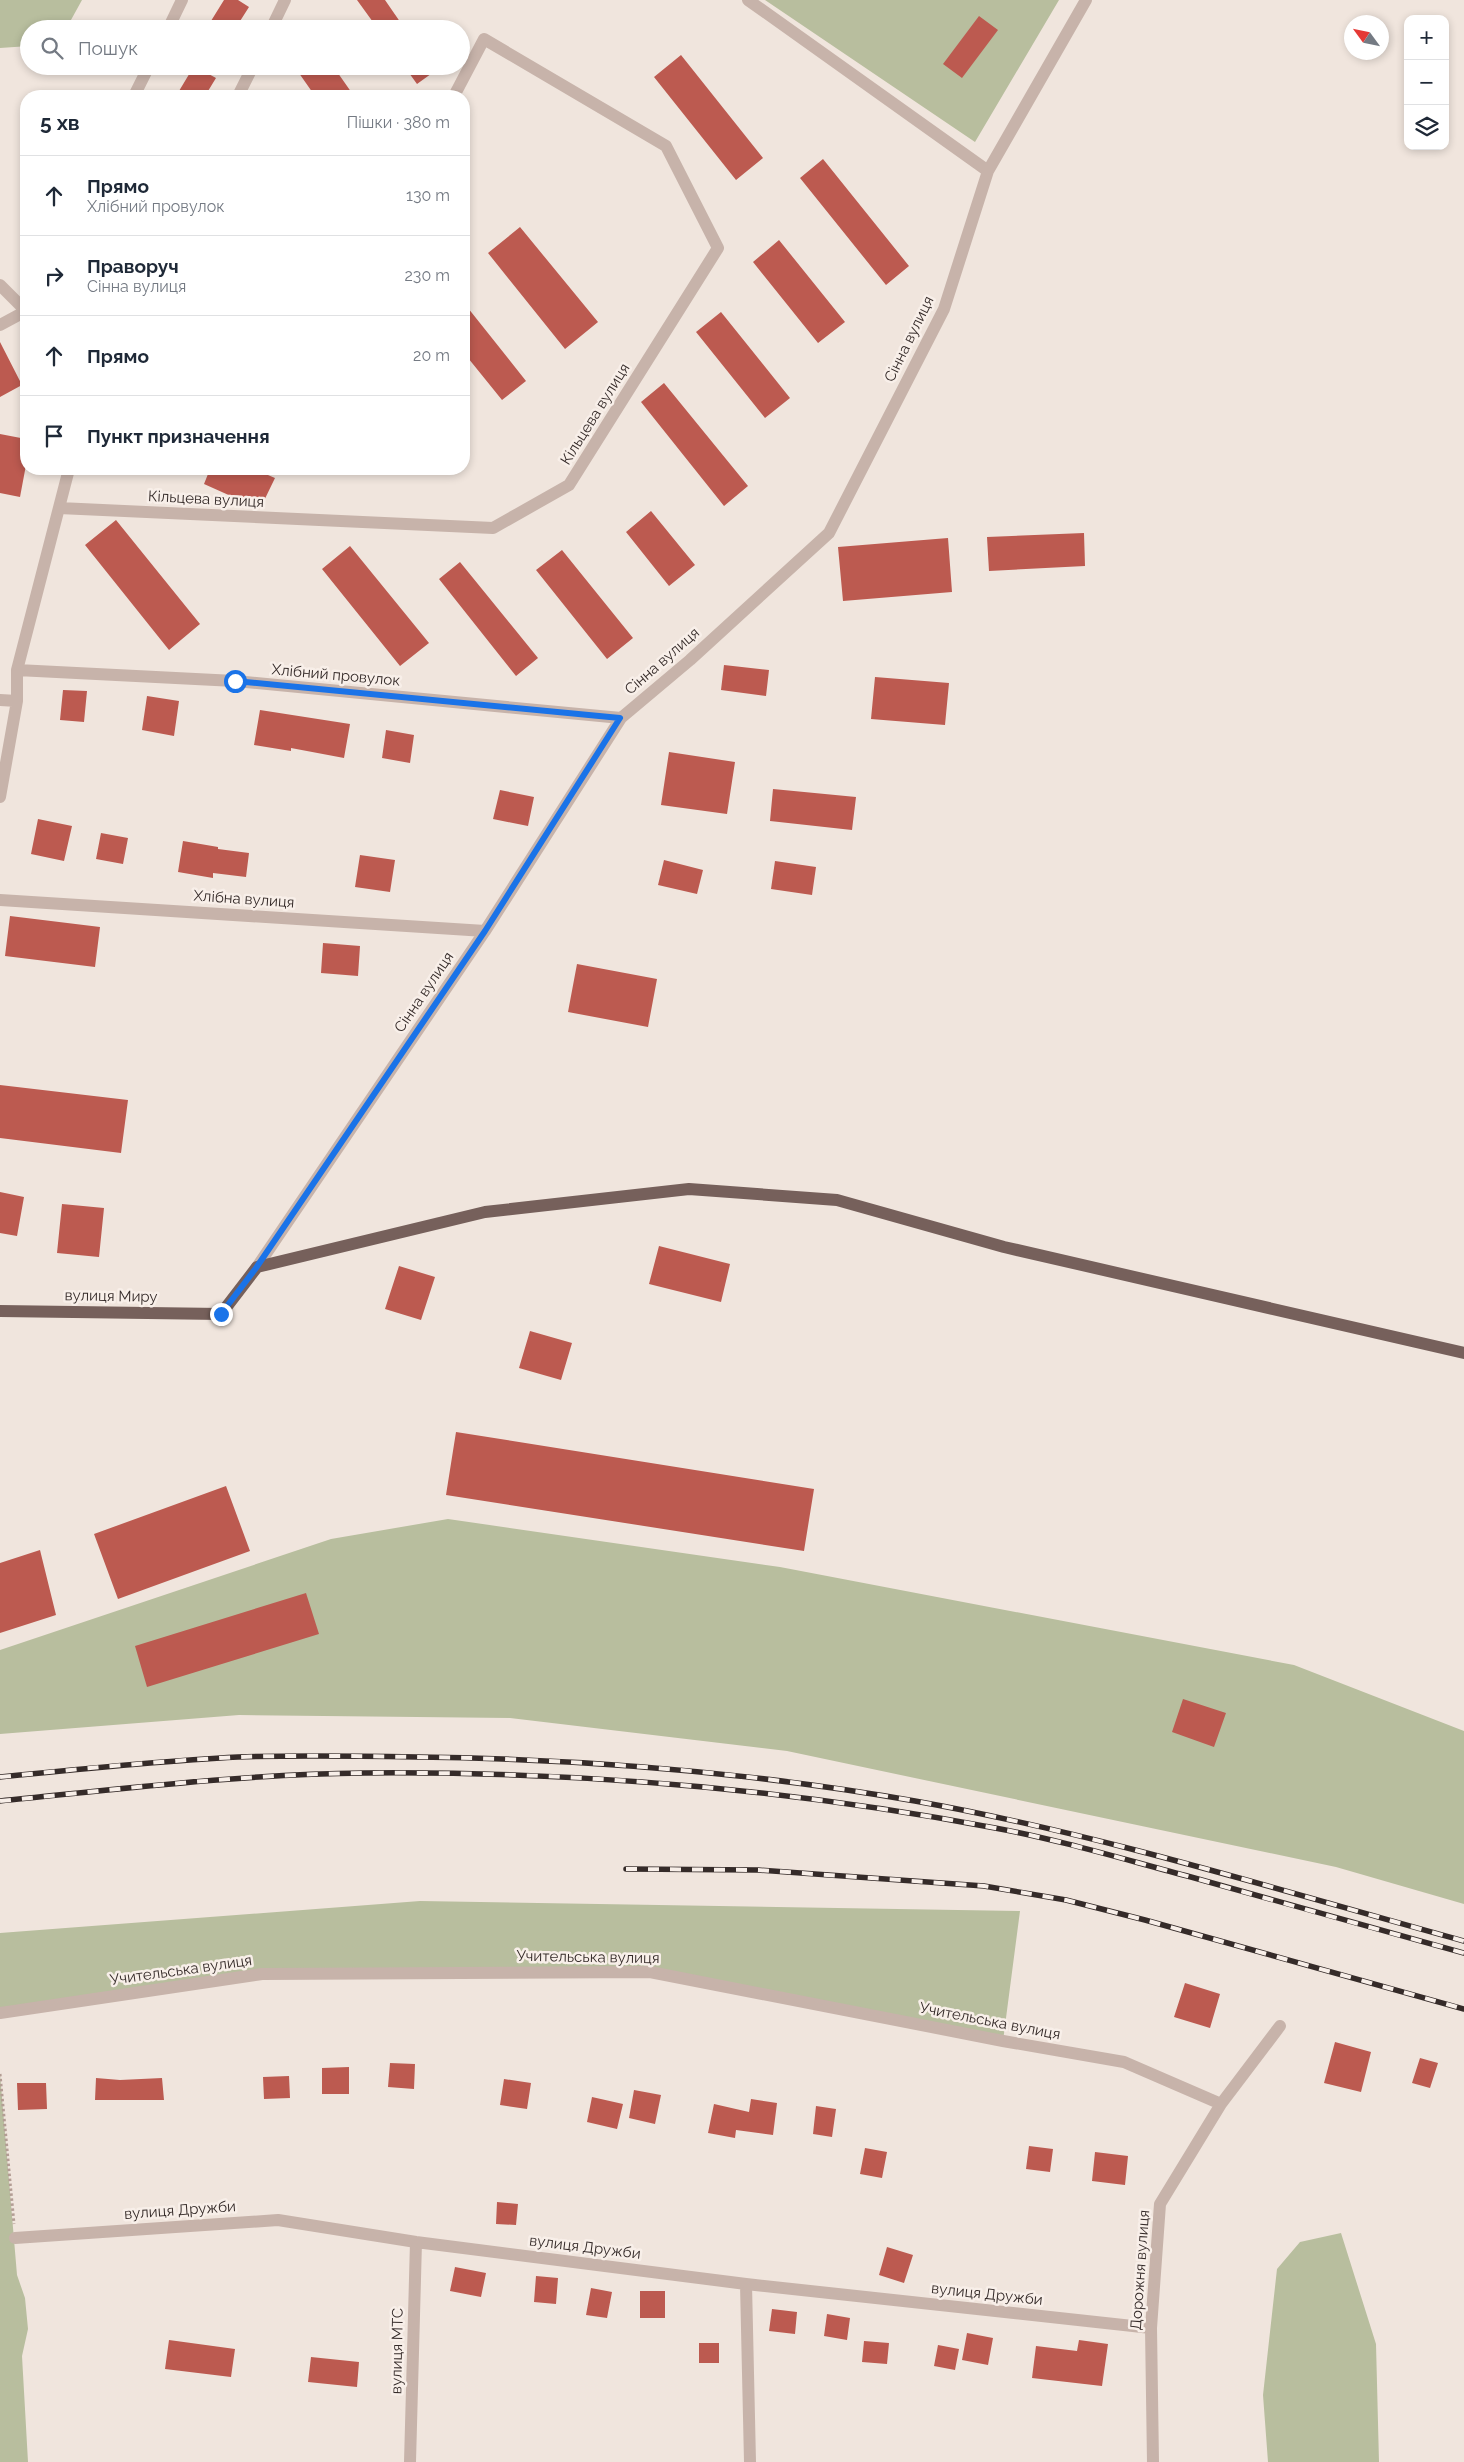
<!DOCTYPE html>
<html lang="uk">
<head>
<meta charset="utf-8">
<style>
	body { margin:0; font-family:Raleway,sans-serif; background:#f2f2f3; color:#1f2937 }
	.controls { position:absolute; right:15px; top:15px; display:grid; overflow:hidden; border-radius:10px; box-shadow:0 2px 8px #0003 }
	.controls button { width:45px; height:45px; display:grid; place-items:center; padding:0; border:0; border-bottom:1px solid #e0e1e3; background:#fff; color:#1f2937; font:25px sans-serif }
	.compass { position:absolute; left:1344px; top:15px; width:45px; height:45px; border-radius:50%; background:#fff; box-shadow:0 2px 8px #0003; rotate:303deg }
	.stop { position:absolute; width:15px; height:15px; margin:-11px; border:4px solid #1a73e8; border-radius:50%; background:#fff }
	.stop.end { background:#1a73e8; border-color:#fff; box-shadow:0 1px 5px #0008 }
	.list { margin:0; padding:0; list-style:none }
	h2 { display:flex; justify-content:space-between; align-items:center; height:65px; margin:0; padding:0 20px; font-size:21px }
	h2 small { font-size:16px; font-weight:400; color:#747a83 }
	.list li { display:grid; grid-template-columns:32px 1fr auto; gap:15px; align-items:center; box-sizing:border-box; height:80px; padding:0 20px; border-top:1px solid #e0e1e3 }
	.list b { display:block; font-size:19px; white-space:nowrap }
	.list p { margin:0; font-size:16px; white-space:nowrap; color:#747a83 }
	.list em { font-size:16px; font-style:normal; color:#747a83 }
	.icon { flex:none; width:28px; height:28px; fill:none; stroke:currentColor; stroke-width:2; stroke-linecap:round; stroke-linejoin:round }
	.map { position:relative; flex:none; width:1464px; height:2462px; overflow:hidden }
	.search { position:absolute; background:#fff; box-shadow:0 2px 8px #0003; left:20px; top:20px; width:450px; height:55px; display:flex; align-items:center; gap:12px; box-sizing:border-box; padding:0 18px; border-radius:28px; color:#747a83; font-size:19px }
	.panel { position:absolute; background:#fff; box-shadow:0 2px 8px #0003; left:20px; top:90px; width:450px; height:385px; border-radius:20px }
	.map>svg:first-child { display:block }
	.green { fill:#b8be9e }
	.building { fill:#bc5a50 }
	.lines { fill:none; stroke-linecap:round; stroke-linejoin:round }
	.path { stroke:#b39d94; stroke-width:3; stroke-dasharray:2.5 2.5; stroke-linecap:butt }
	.street { stroke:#c7b3aa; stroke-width:12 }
	.primary { stroke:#76605b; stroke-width:12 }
	.rail-casing { stroke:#352b29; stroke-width:5.5 }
	.rail { stroke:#f8efe9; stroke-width:4; stroke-dasharray:11; stroke-linecap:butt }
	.route { stroke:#1a73e8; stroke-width:6 }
	.labels { text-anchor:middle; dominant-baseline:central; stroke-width:5; stroke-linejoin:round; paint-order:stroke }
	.street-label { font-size:15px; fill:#352b29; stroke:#f8efe9 }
</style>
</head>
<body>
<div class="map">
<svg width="1464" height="2462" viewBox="0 0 1464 2462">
	<rect width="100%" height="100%" fill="#f0e5dd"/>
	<!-- green -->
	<path class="green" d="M0,0H82L66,29H29V46L0,48Z
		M765,0H1059L975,142Z
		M448,1519L780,1567L1294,1665L1464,1731V1904L1336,1867L787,1751L510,1718L239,1715L0,1734V1650L331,1539Z
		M420,1901L1020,1911L1003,2041L650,1972L262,1974L0,2013V1933Z
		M0,2074L17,2275L25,2298L28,2329L22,2356L28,2462H0Z
		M1341,2233L1376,2344L1379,2462H1268L1263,2395L1277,2269L1300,2242Z"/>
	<!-- building -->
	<path class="building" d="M224,0H238L249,7L235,29H206Z
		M357,0H385L405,29H378Z
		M979,16L998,30L962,78L943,64Z
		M681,55L763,158L736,180L654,77Z
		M194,66L216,78L205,96H176Z
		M294,66H333L354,96H315Z
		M404,66H442L417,84Z
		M823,159L909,266L886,285L800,178Z
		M520,227L598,322L565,349L488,253Z
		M779,240L845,322L818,343L753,262Z
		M464,303L526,381L502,400L464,353Z
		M721,312L790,398L765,418L696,332Z
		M0,342L22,385L0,397Z
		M664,383L748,486L724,506L641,402Z
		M0,434L26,439V465L20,497L0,493Z
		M210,469H254L275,478L260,509L204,484Z
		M651,511L695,565L669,586L626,532Z
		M116,520L200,624L169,650L85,545Z
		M1084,533L1085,566L989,571L987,537Z
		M948,538L952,592L843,601L838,547Z
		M350,546L429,643L400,666L322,569Z
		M562,550L633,638L607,659L536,570Z
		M460,562L538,658L516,676L439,579Z
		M724,665L769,670L766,696L721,690Z
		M875,677L949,683L945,725L871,719Z
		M63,690L87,691L84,722L60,720Z
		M147,696L179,701L174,736L142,730Z
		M260,710L350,724L344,758L291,748V751L254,745Z
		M386,730L414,735L410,763L382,758Z
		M669,752L735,762L727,814L661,805Z
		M773,789L856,797L852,830L770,821Z
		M500,790L534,797L528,826L493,819Z
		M38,819L72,826L64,861L31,854Z
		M101,833L128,838L123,864L96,859Z
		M183,841L218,847V849L249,853L246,877L213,873V878L178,872Z
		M360,855L395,860L390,892L355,887Z
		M664,860L703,870L697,894L658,885Z
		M775,861L816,867L812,895L771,889Z
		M10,916L100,927L95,967L5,956Z
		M323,943L360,946L358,976L321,973Z
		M577,964L657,979L648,1027L568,1012Z
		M0,1085L128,1100L121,1153L0,1138Z
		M0,1192L24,1197L17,1236L0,1233Z
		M62,1204L104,1208L99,1257L57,1253Z
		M659,1246L730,1264L721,1302L649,1284Z
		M399,1266L435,1277L421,1320L385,1309Z
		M530,1331L572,1343L561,1380L519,1368Z
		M456,1432L814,1489L804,1551L446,1495Z
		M226,1486L250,1551L118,1599L94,1534Z
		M40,1550L56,1615L0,1633V1563Z
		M306,1593L319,1634L147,1687L135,1646Z
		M1183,1699L1226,1713L1214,1747L1172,1732Z
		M1185,1983L1220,1994L1210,2028L1174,2017Z
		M1335,2042L1371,2052L1361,2092L1324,2083Z
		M1420,2058L1438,2063L1430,2088L1412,2083Z
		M390,2063L415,2064L414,2089L388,2087Z
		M349,2067V2094H322V2068Z
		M289,2076L290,2098L264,2099L263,2077Z
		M96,2078L120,2080L162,2078L164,2100H95Z
		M504,2079L531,2083L527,2109L500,2105Z
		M17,2083H46L47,2109L18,2110Z
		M634,2090L661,2095L655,2124L629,2118Z
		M592,2097L623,2104L617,2129L587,2122Z
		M751,2099L777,2103L773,2135L736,2130L735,2138L708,2133L714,2104L749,2112Z
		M816,2106L836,2109L832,2137L813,2134Z
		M1029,2146L1053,2149L1050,2172L1026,2169Z
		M865,2148L887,2152L882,2178L860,2174Z
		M1095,2152L1128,2156L1125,2185L1092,2181Z
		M497,2202L518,2204L516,2225L496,2224Z
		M887,2247L913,2255L904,2283L879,2275Z
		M455,2267L486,2273L481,2297L450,2291Z
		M536,2276L558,2278L556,2304L534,2302Z
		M591,2288L612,2292L607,2318L586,2315Z
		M640,2291H665V2318H640Z
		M772,2309L797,2312L795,2334L769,2331Z
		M827,2314L850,2318L847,2340L824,2336Z
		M967,2333L993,2338L988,2365L962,2360Z
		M169,2340L235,2349L231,2377L165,2369Z
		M1079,2340L1108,2344L1102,2386L1032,2378L1036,2346L1077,2351Z
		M864,2341L889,2343L887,2364L862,2362Z
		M699,2343H719V2363H699Z
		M938,2345L959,2349L955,2370L934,2366Z
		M311,2357L359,2362L357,2387L308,2382Z"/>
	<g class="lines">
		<!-- path -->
		<path class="path" d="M0,2074L14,2224"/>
		<!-- street -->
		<path class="street" d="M748,0L988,171
			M168,29L182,0
			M271,29L285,0
			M134,96L149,66
			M238,96L253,66
			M0,285L26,311
			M0,325L26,311
			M59,508L493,528L569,485L718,248L666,146L484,39L454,96
			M17,670L235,681L621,718
			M0,700L17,701
			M0,797L17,701V670L69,469
			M0,900L485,931
			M257,1267L485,931L621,718L690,660L829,533L944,309L988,171L1086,0
			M0,2013L262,1974L650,1972L1003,2041L1124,2062L1221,2104
			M15,2238L278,2220L416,2242L746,2284L1151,2328
			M746,2284L750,2462
			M410,2462L416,2242
			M1153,2462L1151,2328L1160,2204L1221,2104L1280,2026"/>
		<!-- primary -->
		<path class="primary" d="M0,1311L221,1314L257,1267L485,1212L689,1189L837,1200L1004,1247L1464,1353"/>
		<!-- rail casing -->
		<g class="rail-casing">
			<path id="rail" d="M0,1777C79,1769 158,1761 238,1757C298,1755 358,1756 417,1757C584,1759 750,1772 915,1801C1100,1834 1282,1891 1464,1941
				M0,1801C121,1789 243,1774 364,1773C576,1771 788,1789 995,1828C1061,1840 1126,1860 1191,1877C1282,1903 1373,1928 1464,1953
				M626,1869L758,1870L984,1886L1066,1900L1145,1920L1464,2009"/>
		</g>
		<!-- rail -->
		<use href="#rail" class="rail"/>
	</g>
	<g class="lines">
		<!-- route -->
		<path class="route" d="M221,1314L256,1268L485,931L620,718L235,681"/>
	</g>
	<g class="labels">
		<!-- street labels -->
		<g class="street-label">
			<text transform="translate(909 339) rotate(-64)">Сінна вулиця</text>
			<text transform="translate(595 414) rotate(-58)">Кільцева вулиця</text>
			<text transform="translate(206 499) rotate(3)">Кільцева вулиця</text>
			<text transform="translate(662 661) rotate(-41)">Сінна вулиця</text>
			<text transform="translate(336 675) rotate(5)">Хлібний провулок</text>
			<text transform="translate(244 899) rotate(4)">Хлібна вулиця</text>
			<text transform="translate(424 992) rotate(-56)">Сінна вулиця</text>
			<text transform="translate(111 1296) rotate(1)">вулиця Миру</text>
			<text transform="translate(588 1957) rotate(1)">Учительська вулиця</text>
			<text transform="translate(181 1970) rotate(-8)">Учительська вулиця</text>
			<text transform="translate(990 2021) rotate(11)">Учительська вулиця</text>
			<text transform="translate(180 2210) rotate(-4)">вулиця Дружби</text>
			<text transform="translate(585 2247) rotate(7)">вулиця Дружби</text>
			<text transform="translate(1140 2270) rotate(-86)">Дорожня вулиця</text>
			<text transform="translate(987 2294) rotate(6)">вулиця Дружби</text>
			<text transform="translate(397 2351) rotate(-89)">вулиця МТС</text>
		</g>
	</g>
</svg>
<div class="controls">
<button>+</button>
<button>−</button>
<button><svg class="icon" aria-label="layers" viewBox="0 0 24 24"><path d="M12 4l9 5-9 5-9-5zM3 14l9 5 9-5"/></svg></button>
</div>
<svg class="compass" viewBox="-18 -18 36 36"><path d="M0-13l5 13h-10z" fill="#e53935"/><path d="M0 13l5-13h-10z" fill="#747a83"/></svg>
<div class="stop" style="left:235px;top:681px"></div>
<div class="stop end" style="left:221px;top:1314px"></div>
<div class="search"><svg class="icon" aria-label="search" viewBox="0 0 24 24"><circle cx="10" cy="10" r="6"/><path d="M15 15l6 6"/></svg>Пошук</div>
<section class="panel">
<h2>5 хв<small>Пішки · 380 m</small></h2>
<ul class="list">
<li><svg class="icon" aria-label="ahead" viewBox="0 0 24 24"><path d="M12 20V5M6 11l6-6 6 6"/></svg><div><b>Прямо</b><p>Хлібний провулок</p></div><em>130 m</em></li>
<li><svg class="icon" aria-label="right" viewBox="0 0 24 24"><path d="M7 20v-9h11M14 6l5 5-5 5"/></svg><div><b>Праворуч</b><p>Сінна вулиця</p></div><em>230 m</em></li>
<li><svg class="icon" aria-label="ahead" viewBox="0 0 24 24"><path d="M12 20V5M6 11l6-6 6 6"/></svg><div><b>Прямо</b></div><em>20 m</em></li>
<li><svg class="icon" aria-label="arrive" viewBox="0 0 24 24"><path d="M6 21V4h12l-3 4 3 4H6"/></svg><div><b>Пункт призначення</b></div></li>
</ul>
</section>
</div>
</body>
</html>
